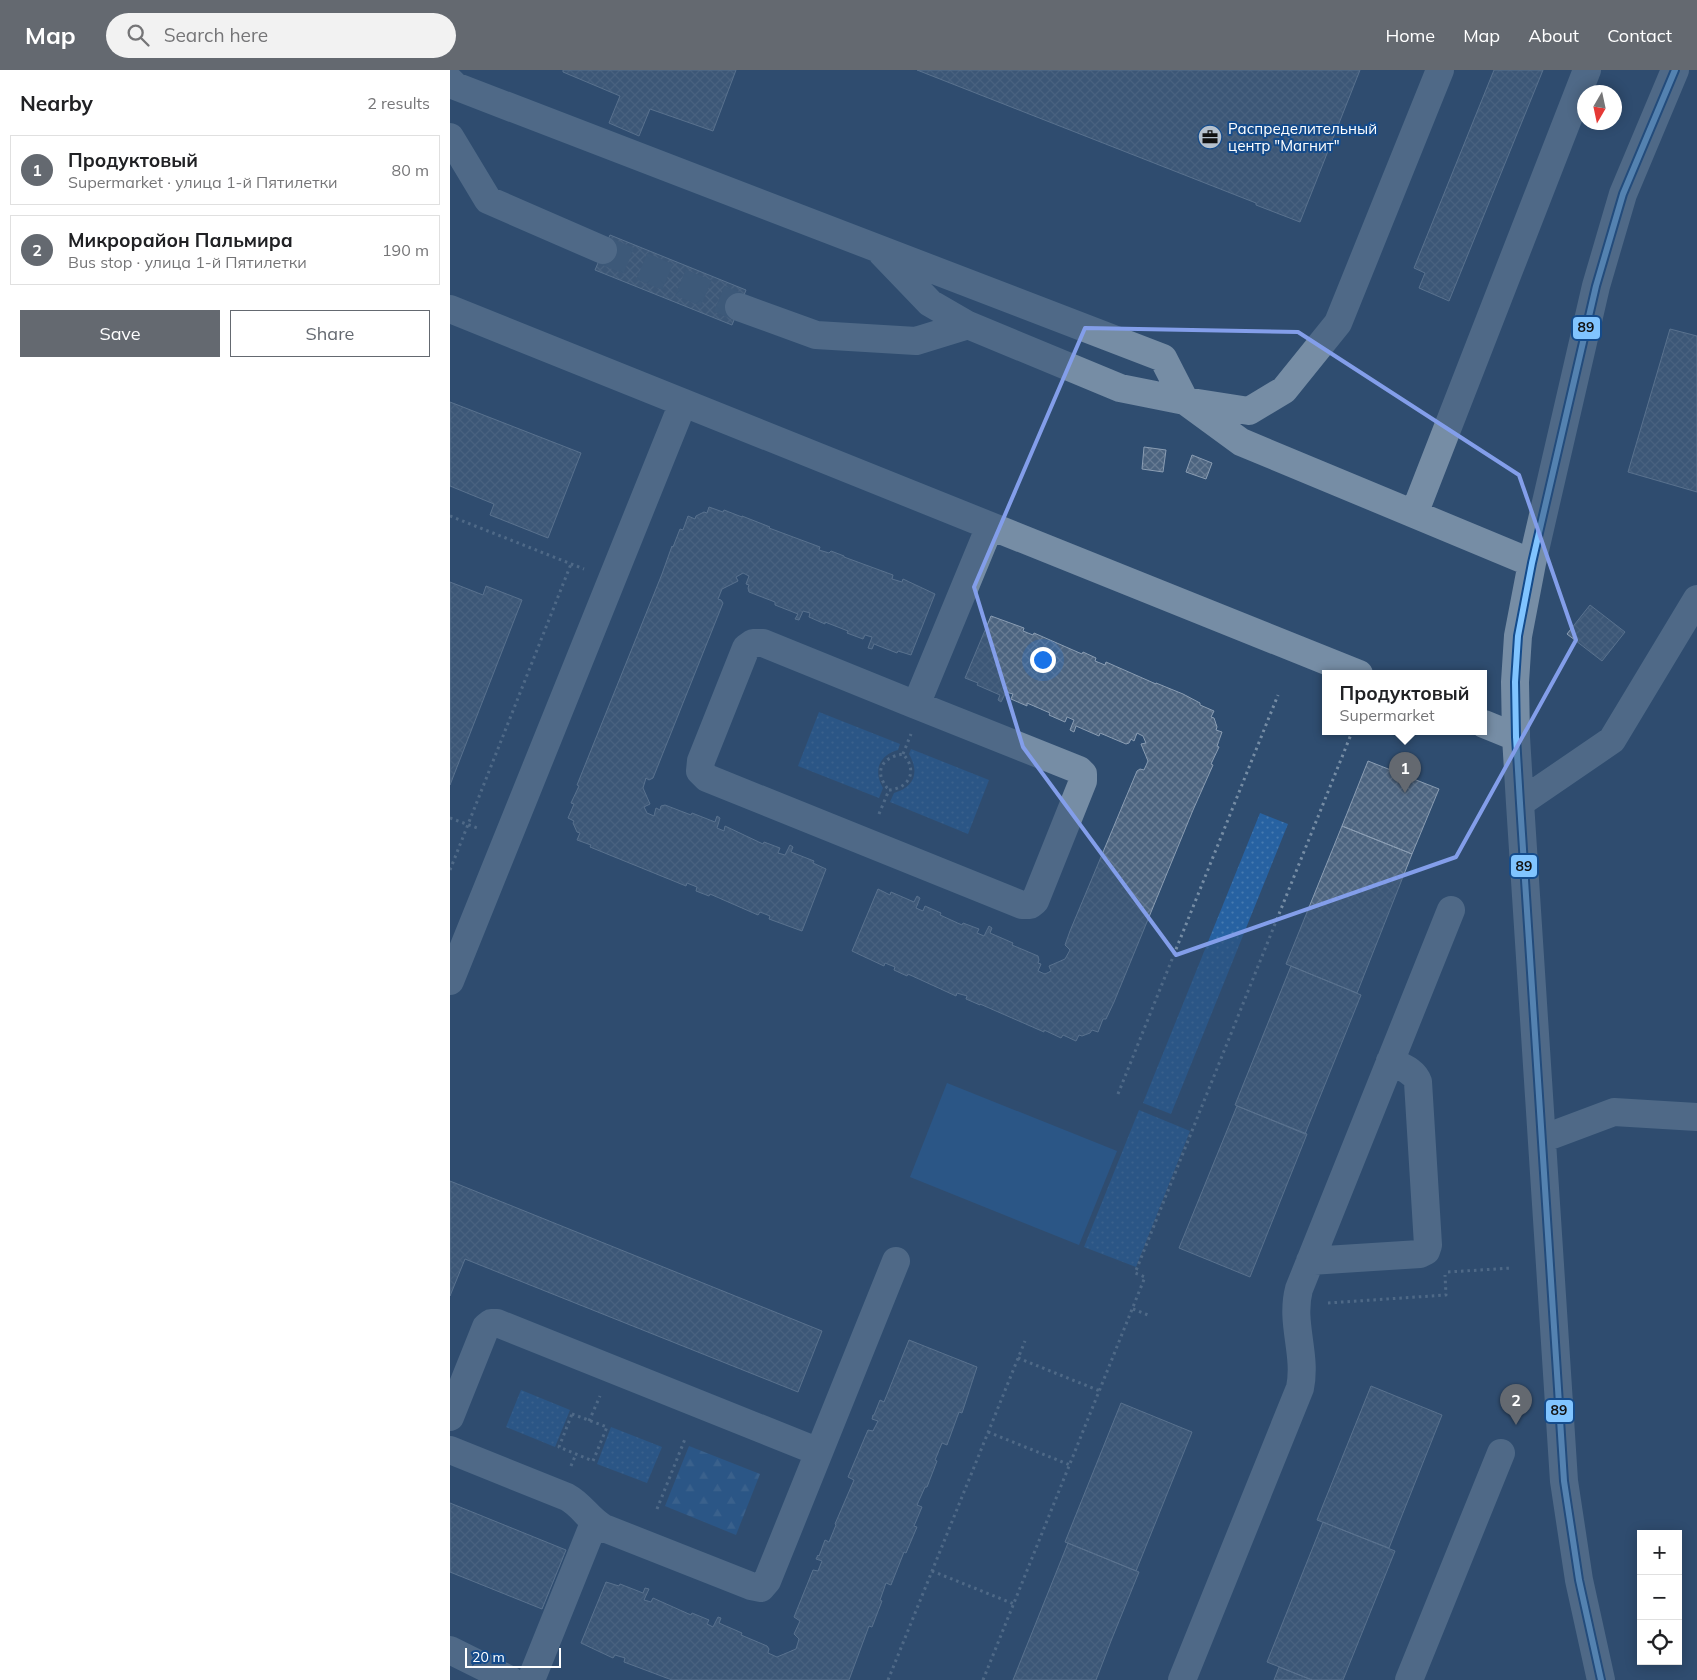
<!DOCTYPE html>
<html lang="en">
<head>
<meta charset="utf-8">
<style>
	body { margin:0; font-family:Mulish,sans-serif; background:#f2f2f2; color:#202124 }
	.controls { position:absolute; right:15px; bottom:15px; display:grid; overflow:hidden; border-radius:0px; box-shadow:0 2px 12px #0003 }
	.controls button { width:45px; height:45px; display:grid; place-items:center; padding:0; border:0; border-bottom:1px solid #e0e0e0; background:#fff; color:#202124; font:25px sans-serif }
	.compass { position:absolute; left:1127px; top:15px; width:45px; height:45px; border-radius:50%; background:#fff; box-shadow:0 2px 12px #0003; rotate:189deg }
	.scale { position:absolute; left:15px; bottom:12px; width:96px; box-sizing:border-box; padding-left:5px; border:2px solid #fff; border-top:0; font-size:14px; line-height:18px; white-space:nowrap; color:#fff; -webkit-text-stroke:4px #144b8b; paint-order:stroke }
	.you { position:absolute; left:592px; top:589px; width:18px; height:18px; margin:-12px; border:4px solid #fff; border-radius:50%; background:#1a73e8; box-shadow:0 0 0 8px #1a73e833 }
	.badge { display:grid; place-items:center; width:32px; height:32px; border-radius:50%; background:#646970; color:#fff; font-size:16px; font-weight:700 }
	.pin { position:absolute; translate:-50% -41px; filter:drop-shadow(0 1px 2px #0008) }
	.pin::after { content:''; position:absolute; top:26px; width:18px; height:15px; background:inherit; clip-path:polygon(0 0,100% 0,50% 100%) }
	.popup { position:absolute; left:872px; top:600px; width:165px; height:65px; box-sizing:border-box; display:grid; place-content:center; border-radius:0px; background:#fff; filter:drop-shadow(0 1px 4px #0005); font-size:16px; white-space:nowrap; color:#757577 }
	.popup b { font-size:19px; color:#202124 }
	.popup::after { content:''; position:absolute; left:50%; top:100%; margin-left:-10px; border:10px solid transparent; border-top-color:#fff }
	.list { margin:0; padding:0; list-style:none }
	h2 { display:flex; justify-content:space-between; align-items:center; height:65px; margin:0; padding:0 20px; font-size:21px }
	h2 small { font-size:16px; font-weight:400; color:#757577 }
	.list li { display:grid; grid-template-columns:32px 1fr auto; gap:15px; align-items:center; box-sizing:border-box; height:70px; margin:0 10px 10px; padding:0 10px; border:1px solid #e0e0e0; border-radius:0px }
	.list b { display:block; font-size:19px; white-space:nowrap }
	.list p { margin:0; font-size:16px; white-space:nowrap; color:#757577 }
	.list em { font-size:16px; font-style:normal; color:#757577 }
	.actions { display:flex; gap:10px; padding:15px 20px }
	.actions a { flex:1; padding:11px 0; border:1px solid #646970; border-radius:0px; text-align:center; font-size:18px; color:#646970 }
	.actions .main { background:#646970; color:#fff }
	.icon { flex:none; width:28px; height:28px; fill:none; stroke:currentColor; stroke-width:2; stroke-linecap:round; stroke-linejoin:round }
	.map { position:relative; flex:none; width:1247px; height:1610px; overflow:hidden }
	header { display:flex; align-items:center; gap:30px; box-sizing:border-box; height:70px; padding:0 25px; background:#646970; color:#fff }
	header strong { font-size:24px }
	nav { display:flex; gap:28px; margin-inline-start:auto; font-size:18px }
	.search { width:350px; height:45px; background:#f2f2f2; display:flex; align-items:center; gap:12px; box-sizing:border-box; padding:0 18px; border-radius:28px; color:#757577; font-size:19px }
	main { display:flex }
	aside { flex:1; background:#fff }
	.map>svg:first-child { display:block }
	.grass { fill:url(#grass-dots) }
	.forest { fill:url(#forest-firs) }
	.garden { fill:#2762a2 }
	.building { fill:url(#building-cross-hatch); stroke:#8a9db3 }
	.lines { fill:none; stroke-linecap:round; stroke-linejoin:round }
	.minor-tunnel { stroke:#4e6885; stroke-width:28; stroke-dasharray:28 14; stroke-linecap:butt }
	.path { stroke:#768da5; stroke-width:3; stroke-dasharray:2.5 4; stroke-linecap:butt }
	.minor { stroke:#768da5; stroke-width:28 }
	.bus-1-casing { stroke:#144b8b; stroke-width:10 }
	.bus-1 { stroke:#80c4ff; stroke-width:6 }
	.marked { fill:none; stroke:#839eea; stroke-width:4; stroke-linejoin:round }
	.labels { text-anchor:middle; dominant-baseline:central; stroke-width:4; stroke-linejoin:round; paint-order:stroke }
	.poi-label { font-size:15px; fill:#fff; stroke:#144b8b; text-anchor:start }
	.line-badge { stroke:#144b8b; stroke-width:2 }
	.pale-badge-label { font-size:14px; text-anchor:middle; font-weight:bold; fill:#111 }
</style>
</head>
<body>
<header>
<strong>Map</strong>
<div class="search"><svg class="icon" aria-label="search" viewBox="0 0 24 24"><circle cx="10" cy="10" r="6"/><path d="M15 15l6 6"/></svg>Search here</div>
<nav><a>Home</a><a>Map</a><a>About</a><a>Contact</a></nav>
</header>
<main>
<aside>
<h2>Nearby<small>2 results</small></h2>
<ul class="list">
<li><span class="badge">1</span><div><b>Продуктовый</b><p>Supermarket · улица 1-й Пятилетки</p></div><em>80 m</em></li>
<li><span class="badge">2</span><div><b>Микрорайон Пальмира</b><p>Bus stop · улица 1-й Пятилетки</p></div><em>190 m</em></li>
</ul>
<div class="actions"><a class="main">Save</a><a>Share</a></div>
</aside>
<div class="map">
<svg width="1247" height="1610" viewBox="0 0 1247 1610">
	<defs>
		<pattern id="grass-dots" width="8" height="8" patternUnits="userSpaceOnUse" patternTransform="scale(1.25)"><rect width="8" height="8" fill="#2762a2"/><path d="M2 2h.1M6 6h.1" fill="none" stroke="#477ab0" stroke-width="1.8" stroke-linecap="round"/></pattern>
		<pattern id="forest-firs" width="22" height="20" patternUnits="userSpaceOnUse" patternTransform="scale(1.25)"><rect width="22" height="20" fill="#2762a2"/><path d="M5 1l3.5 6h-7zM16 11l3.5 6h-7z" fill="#477ab0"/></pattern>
		<pattern id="building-cross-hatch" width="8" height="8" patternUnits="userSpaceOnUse" patternTransform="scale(1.25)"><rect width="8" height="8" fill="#4c6480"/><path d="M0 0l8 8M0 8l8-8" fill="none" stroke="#677b93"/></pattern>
	</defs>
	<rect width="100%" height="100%" fill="#2f4d70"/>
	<!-- grass -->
	<path class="grass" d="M369,642L450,674L448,680C429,685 423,701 433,718L429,728L348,696Z
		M461,679L539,710L518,764L440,732L444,723C464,717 470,703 459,684Z
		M810,743L838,754L721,1044L693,1033Z
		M689,1040L740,1061L686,1197L634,1177Z
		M71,1320L120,1340L105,1377L56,1357Z
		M161,1357L212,1377L197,1413L147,1394Z"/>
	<!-- forest -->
	<path class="forest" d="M239,1376L310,1404L286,1465L215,1436Z"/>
	<!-- garden -->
	<path class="garden" d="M497,1013L667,1081L629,1175L460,1107Z"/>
	<!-- building -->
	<path class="building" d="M113,0H286L263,61L200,39L189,66L159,53L170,26L113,2Z
		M467,0H910L850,152L806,135V133Z
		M1044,0H1093L999,231L969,218L975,203L964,198Z
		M160,165L296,220L282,255L145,200Z
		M1220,259L1247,266V422L1178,402Z
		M0,332L131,383L98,468L40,445L44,434L0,416Z
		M694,377L716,380L713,402L692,399Z
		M742,385L762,393L756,409L736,402Z
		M259,437L273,442L274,440L292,447V446L320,457L319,458L370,477L369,480L379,483L381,481L394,486V487L443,505L442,509L452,512L453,509L485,524L461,585L448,581L447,583L424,574L422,579L418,578L422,567L415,565L413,569L397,563L398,561L375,552V554L359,547L360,543L353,541L349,550L345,549L348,544L325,535V532L299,522L298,518L299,515L296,514L299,506L293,503L286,507L288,511L272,519L268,529L271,530L273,533L203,708L199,710L196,708L193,718L200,734L194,737L197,743L204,746L206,738L210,740L211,736L215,735L241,745L242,743L265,752L267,746L270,748L267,758L274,761L275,756L313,774L314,772L330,778L328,783L335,785L340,775L343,777L341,782L364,791L363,793L376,799L352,861L319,849L320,846L310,842L308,845L260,824L259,826L246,821L247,817L237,813L236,816L140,777L141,775L127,770L130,763L127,762L123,753L124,751L118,748L124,734L121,733L129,716L127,715L212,504L222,476L223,477L230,459L233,460L238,446L245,449L246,446L254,442L257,443Z
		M0,512L33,525L36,516L72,530L0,715Z
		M1140,535L1175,562L1152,591L1117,564Z
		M541,546L574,558L573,561L583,565L584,563L632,584L633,582L646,588L645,591L655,595L656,592L706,614V613L733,624L750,633V635L764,641L761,647L764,648L767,657L766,660L772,662L767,676L769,677L761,694L763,695L743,740L664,932L656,949H653L648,962L642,960L640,963L632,966L629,965L626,971L613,965L611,968L594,960V962L530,934V935L516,929L517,926L507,923L506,926L458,904L457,906L444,900L445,897L435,893L434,896L402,881L428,819L440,825L441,822L464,832L467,826L470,828L466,838L473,841L475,836L491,843L490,845L512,855L513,853L529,859L527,863L534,866L539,856L542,858L540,863L563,873L562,875L588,886L589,890L588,893L591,894L588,901L595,904L601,901L599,896L615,889L620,880L615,875L620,861L687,701L690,699L694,700L698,691L691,674L696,673L693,666L687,663L684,671L681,669L679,673L676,674L650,663L649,666L626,656L624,662L620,660L624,650L617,647L615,652L599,645L600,643L577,633V636L561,629L563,624L556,622L551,632L548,630L550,625L527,615L528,613L515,608Z
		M918,691L989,719L962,784L892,756Z
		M892,756L962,784L907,923L836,894Z
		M841,896L911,925L855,1064L785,1035Z
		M787,1036L857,1064L800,1207L729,1178Z
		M0,1111L372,1261L348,1322L15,1189L0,1226Z
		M459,1270L527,1297L512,1343L509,1342L497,1375L492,1373L485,1390L487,1391L477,1417H475L467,1435L472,1437L464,1456L467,1457L456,1483L454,1482L441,1515L436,1513L430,1530L432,1531L422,1557L419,1556L399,1610H222L174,1592L175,1588L165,1585L163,1588L131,1573L156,1512L169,1516L170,1514L193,1523L195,1518L199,1519L194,1530L201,1532L203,1528L241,1545L242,1543L259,1550L257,1554L263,1557L268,1547L271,1548L269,1553L292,1563L291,1565L317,1576L319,1579L318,1583L327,1587L346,1579L349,1569L344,1564L350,1551L344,1547L363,1500L368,1501L372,1491L366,1489L368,1485L369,1486L375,1470L379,1472L386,1455L385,1454L404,1410L398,1407L418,1360L423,1361L428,1351L422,1349L423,1345H424L430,1330L434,1332Z
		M921,1316L992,1345L939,1478L867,1450Z
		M671,1333L742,1362L686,1501L615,1472Z
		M0,1433L116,1480L92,1539L0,1502Z
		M873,1452L945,1481L893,1610H862L817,1592Z
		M618,1473L689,1502L661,1571L646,1610H563Z
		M829,1597L862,1610H824Z"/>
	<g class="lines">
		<!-- minor-tunnel -->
		<path class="minor-tunnel" d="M153,180L289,237"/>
		<!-- path -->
		<path class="path" d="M0,446L134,499
			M453,684L461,664
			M429,744L439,720C460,718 468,700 453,684C431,687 423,703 439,720
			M0,748L30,759
			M0,800L121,494
			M668,1024L828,625
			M998,1202L1062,1198
			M878,1233L996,1225L995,1205
			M683,1239L698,1245
			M568,1288L650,1321
			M122,1344L157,1357L143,1391L109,1377Z
			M139,1351L150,1326
			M538,1362L620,1395
			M121,1396L126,1384
			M207,1439L235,1369
			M482,1501L564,1534
			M438,1610L575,1271
			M533,1610L695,1207L685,1203L902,662"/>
		<!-- minor -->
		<path class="minor" d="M0,11L5,16L713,288L735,331L791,372L1082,493
			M0,67L38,130L153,180
			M432,183L480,233L518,255L670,318L735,331L799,341L834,320L888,253L990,0
			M289,237L366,265L466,271L518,255
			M0,239L909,604
			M964,444L1137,0
			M466,635L313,573H303L296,578L251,691L250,701L257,708L572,835H580L585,831L633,711V704L629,700L466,635L540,456
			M1034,654L1066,667
			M1070,733L1162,670L1247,529
			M0,911L233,333
			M1092,1069L1164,1042L1247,1047
			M860,1191L970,1184L976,1181L978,1175L968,1012C964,1000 951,997 940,991
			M0,1347L36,1257L41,1253H47L369,1382L317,1511L311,1518L301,1516L154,1458C139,1450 132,1435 117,1427L0,1380
			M369,1382L446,1191
			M0,1580L60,1610
			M81,1610L144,1453
			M732,1610L850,1318C857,1284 840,1253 849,1219L1001,840
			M959,1610L1051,1383
			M1151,1610L1129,1510L1114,1411L1070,733L1066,667L1065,612L1068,566L1082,493L1146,216L1173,124L1225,0"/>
		<!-- bus-1 casing -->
		<g class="bus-1-casing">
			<path id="bus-1" d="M1151,1610L1129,1510L1114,1411L1070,733L1066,667L1065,612L1068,566L1082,493L1146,216L1173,124L1225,0"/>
		</g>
		<!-- bus-1 -->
		<use href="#bus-1" class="bus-1"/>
	</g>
	<!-- marked area -->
	<path d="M0 0H1247V1610H0ZM635,258L848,262L1069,405L1126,570L1006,787L726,885L573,677L524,517Z" fill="#2f4d70" fill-opacity=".55" fill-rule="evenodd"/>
	<path class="marked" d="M635,258L848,262L1069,405L1126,570L1006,787L726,885L573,677L524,517Z"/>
	<!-- icons -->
	<defs>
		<g id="office-disc" transform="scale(1.25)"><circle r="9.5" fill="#b6c1cd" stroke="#144b8b"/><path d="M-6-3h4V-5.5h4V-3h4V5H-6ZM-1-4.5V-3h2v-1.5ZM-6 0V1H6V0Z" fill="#111"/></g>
	</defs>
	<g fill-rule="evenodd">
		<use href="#office-disc" x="760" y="67"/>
	</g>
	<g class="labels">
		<!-- poi labels -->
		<g class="poi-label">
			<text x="778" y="58">Распределительный<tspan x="778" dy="17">центр "Магнит"</tspan></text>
		</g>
	</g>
	<g class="line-badge">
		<rect x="1122" y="246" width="29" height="24" rx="5" fill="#80c4ff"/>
		<rect x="1060" y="784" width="28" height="24" rx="5" fill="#80c4ff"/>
		<rect x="1095" y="1329" width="29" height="24" rx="5" fill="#80c4ff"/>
	</g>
	<g class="pale-badge-label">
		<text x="1136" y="262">89</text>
		<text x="1074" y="801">89</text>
		<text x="1109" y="1345">89</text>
	</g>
</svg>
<div class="controls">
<button>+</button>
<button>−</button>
<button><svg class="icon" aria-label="locate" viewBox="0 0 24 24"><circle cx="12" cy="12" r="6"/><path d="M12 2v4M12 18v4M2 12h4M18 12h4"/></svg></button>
</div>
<svg class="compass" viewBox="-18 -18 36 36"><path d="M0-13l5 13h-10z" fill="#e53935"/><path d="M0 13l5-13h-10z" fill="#757577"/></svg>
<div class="scale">20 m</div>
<div class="you"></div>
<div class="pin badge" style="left:955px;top:723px">1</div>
<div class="popup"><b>Продуктовый</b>Supermarket</div>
<div class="pin badge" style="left:1066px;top:1355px">2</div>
</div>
</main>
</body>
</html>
